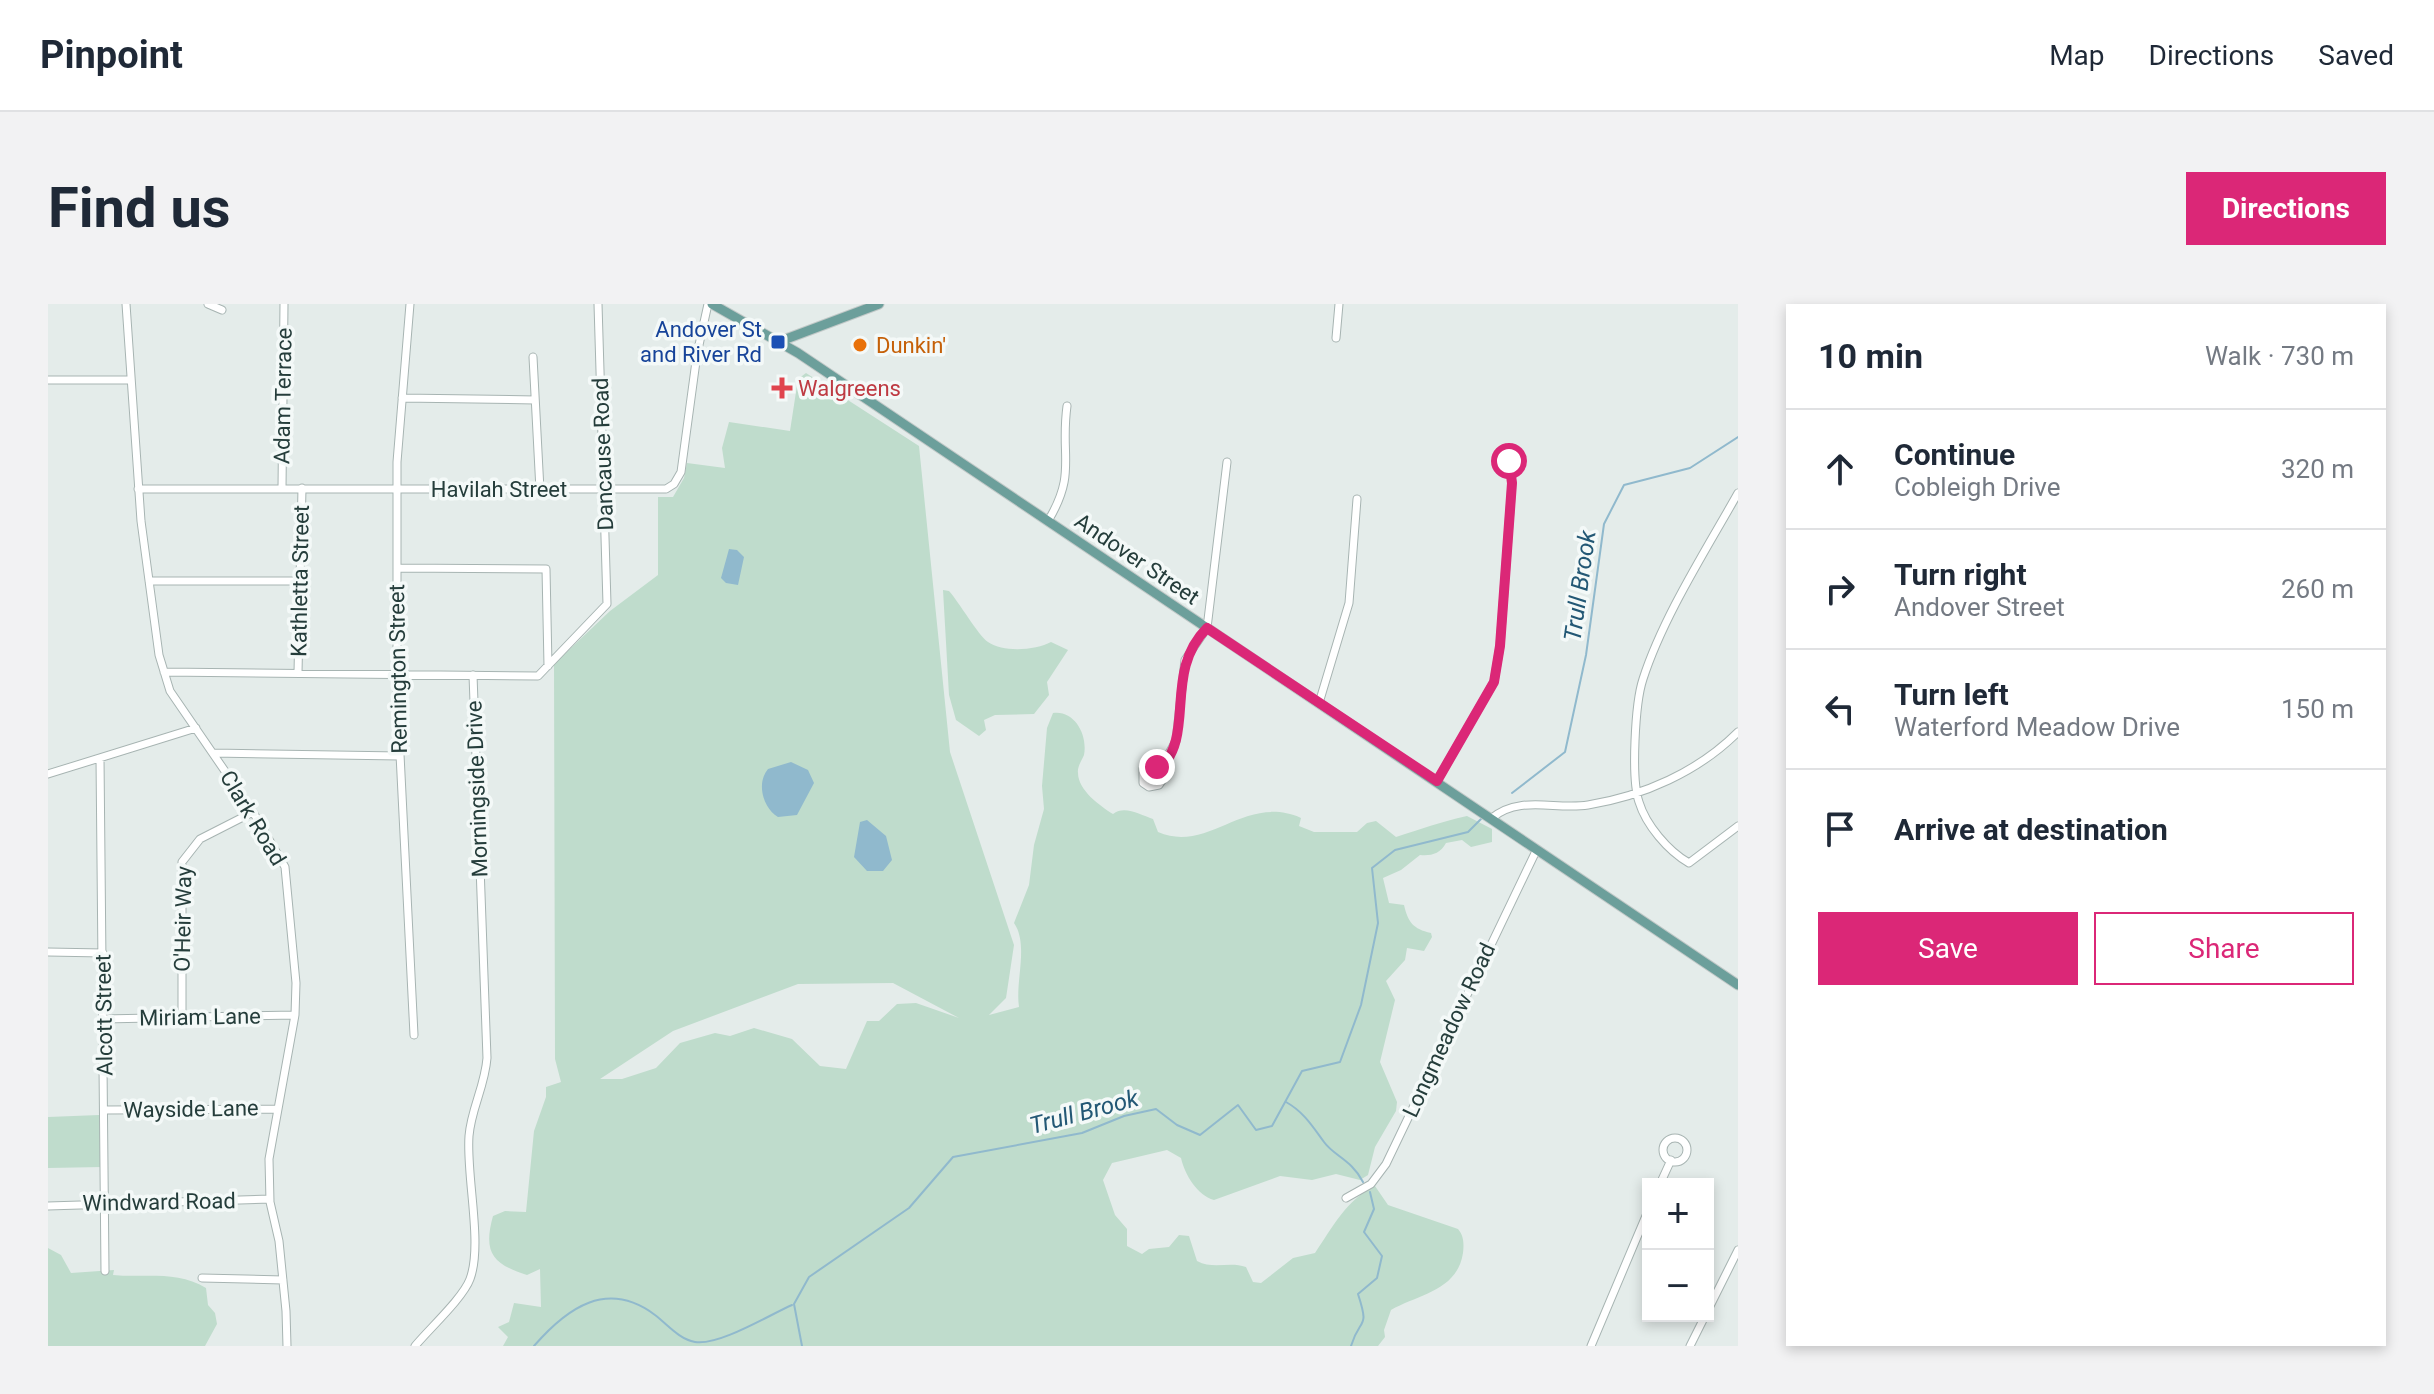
<!DOCTYPE html>
<html lang="en">
<head>
<meta charset="utf-8">
<style>
	body { margin:0; font-family:Roboto,sans-serif; background:#f2f2f3; color:#1f2937 }
	.controls { position:absolute; right:24px; bottom:24px; display:grid; overflow:hidden; border-radius:0px; box-shadow:0 4px 12px #0003 }
	.controls button { width:72px; height:72px; display:grid; place-items:center; padding:0; border:0; border-bottom:2px solid #e0e1e3; background:#fff; color:#1f2937; font:40px sans-serif }
	.stop { position:absolute; width:24px; height:24px; margin:-18px; border:6px solid #db2777; border-radius:50%; background:#fff }
	.stop.end { background:#db2777; border-color:#fff; box-shadow:0 2px 8px #0008 }
	.list { margin:0; padding:0; list-style:none }
	h2 { display:flex; justify-content:space-between; align-items:center; height:104px; margin:0; padding:0 32px; font-size:34px }
	h2 small { font-size:26px; font-weight:400; color:#747a83 }
	.list li { display:grid; grid-template-columns:52px 1fr auto; gap:24px; align-items:center; box-sizing:border-box; height:120px; padding:0 32px; border-top:2px solid #e0e1e3 }
	.list b { display:block; font-size:30px; white-space:nowrap }
	.list p { margin:0; font-size:26px; white-space:nowrap; color:#747a83 }
	.list em { font-size:26px; font-style:normal; color:#747a83 }
	.actions { display:flex; gap:16px; padding:24px 32px }
	.actions a { flex:1; padding:18px 0; border:2px solid #db2777; border-radius:0px; text-align:center; font-size:28px; color:#db2777 }
	.actions .main { background:#db2777; color:#fff }
	.icon { flex:none; width:44px; height:44px; fill:none; stroke:currentColor; stroke-width:2; stroke-linecap:round; stroke-linejoin:round }
	.map { position:relative; flex:none; width:1690px; height:1042px; overflow:hidden; border-radius:0px }
	header { display:flex; align-items:center; gap:48px; box-sizing:border-box; height:112px; padding:0 40px; background:#fff; border-bottom:2px solid #e0e1e3 }
	header strong { font-size:38px }
	nav { display:flex; gap:44px; margin-inline-start:auto; font-size:28px }
	.intro { display:flex; align-items:center; justify-content:space-between; box-sizing:border-box; height:192px; padding:0 48px }
	h1 { margin:0; font-size:56px }
	.button { padding:20px 36px; border-radius:0px; background:#db2777; color:#fff; font-size:28px; font-weight:700 }
	main { display:flex; gap:48px; padding:0 48px }
	aside { flex:1; background:#fff; border-radius:0px; box-shadow:0 4px 12px #0003 }
	.map>svg:first-child { display:block }
	.green { fill:#bfdccc; fill-rule:evenodd }
	.water { fill:#90b9cd }
	.lines { fill:none; stroke-linecap:round; stroke-linejoin:round }
	.stream { stroke:#90b9cd; stroke-width:2 }
	.minor-casing { stroke:#a7b4b2; stroke-width:9 }
	.major-casing { stroke:#c2c9c8; stroke-width:11 }
	.minor { stroke:#fff; stroke-width:7 }
	.major { stroke:#6c9f9b; stroke-width:9 }
	.route { stroke:#db2777; stroke-width:10 }
	.transit-dot { fill:#1a4fb4; stroke:#f4f9f8; stroke-width:3 }
	.food-dot { fill:#e8710a; stroke:#f4f9f8; stroke-width:3 }
	.health-dot { fill:#e0444e; stroke:#f4f9f8; stroke-width:3 }
	.labels { text-anchor:middle; dominant-baseline:central; stroke-width:7; stroke-linejoin:round; paint-order:stroke }
	.transit-label { font-size:22px; fill:#164399; stroke:#f4f9f8; text-anchor:end }
	.food-label { font-size:22px; fill:#c56008; stroke:#f4f9f8; text-anchor:start }
	.health-label { font-size:22px; fill:#be3a42; stroke:#f4f9f8; text-anchor:start }
	.street-label { font-size:22px; fill:#253d3b; stroke:#f4f9f8 }
	.water-label { font-size:24px; font-style:italic; fill:#235875; stroke:#f4f9f8 }
</style>
</head>
<body>
<header>
<strong>Pinpoint</strong>
<nav><a>Map</a><a>Directions</a><a>Saved</a></nav>
</header>
<div class="intro"><h1>Find us</h1><a class="button">Directions</a></div>
<main>
<div class="map">
<svg width="1690" height="1042" viewBox="0 0 1690 1042">
	<rect width="100%" height="100%" fill="#e4ecea"/>
	<!-- green -->
	<path class="green" d="M758,69L871,142L902,448L966,641L958,694L941,711L971,703C967,677 981,641 966,619L981,581L986,541L996,505L994,482L999,424L1005,409C1026,406 1040,430 1036,451C1034,456 1029,463 1030,469C1030,486 1052,502 1065,510C1077,501 1092,511 1105,515L1110,528C1161,550 1196,489 1253,514L1251,522L1266,528H1309L1319,519L1328,517L1348,533C1373,525 1392,518 1419,512L1444,525V538L1423,543L1414,536L1398,539C1392,550 1383,552 1372,551L1353,566L1335,574L1341,599L1356,601C1360,618 1365,625 1383,629L1384,633L1376,647L1359,644L1357,656L1338,677L1347,696L1332,758L1349,798L1348,807L1327,843L1320,871L1312,876L1288,870L1264,876L1232,872L1166,896C1149,891 1137,871 1133,854L1119,846L1064,859L1055,876L1067,911L1079,925V942L1094,950L1101,945L1121,943L1131,931L1141,932L1149,957C1166,966 1181,957 1198,963L1205,978L1213,979L1245,954L1267,949C1284,924 1299,895 1327,882L1340,901L1410,925C1416,932 1416,940 1415,949C1409,987 1371,990 1343,1006L1336,1026L1337,1033L1330,1042H455L460,1033L450,1023L461,1018L466,999L493,1003L492,965L479,971C444,960 435,948 445,912L457,907L478,908L486,827L498,793V783L513,778L507,755L506,360L562,307L610,271V193H625L636,174L639,159L677,164L674,144L681,118L742,127L750,75ZM845,679L911,714L868,699L849,700L831,717H819L798,765L772,762L744,735L706,724L682,732L667,729L632,739L608,764L574,775H552L625,727L750,680Z
		M895,286L901,287C911,298 930,331 940,338C956,349 988,346 1003,338L1020,346L999,378L1001,391L986,410L947,411L936,416L938,426L931,432L908,416L901,391Z
		M51,811L54,863L0,864V813Z
		M0,944L13,951L23,969L66,966L65,971C96,974 129,966 158,984L160,1001L167,1009L169,1020L157,1042H0Z"/>
	<!-- water -->
	<path class="water" d="M681,245L689,246L696,253L690,281L678,279L673,274Z
		M743,458L760,466L766,479L749,511L730,513C715,504 708,479 720,465Z
		M819,516L838,532L844,556L835,567H819L806,553L812,518Z"/>
	<g class="lines">
		<!-- stream -->
		<path class="stream" d="M1464,489L1517,448L1538,351L1556,220L1576,181L1642,164L1690,133
			M1238,798C1256,808 1265,823 1276,838C1286,852 1304,856 1315,878
			M486,1042C519,1004 559,975 607,1011C620,1021 631,1035 647,1038C671,1042 721,1011 744,1001
			M754,1042L746,1000L761,973L861,904L905,853L1034,829L1076,812L1108,805L1129,821L1152,831L1190,801L1208,826L1224,822L1254,767L1292,758L1313,701L1330,619L1324,564L1347,546L1420,528L1433,515
			M1303,1042C1312,1012 1322,1027 1310,990L1329,974L1334,952L1316,928L1326,905L1322,888"/>
		<!-- minor casing -->
		<g class="minor-casing">
			<path id="minor" d="M78,0L93,217L111,351L122,387L205,508L237,563L248,679L247,711L221,855L222,898L231,937L238,1007L239,1042
				M160,0L174,6
				M362,0L349,158V390L366,731
				M1288,34L1291,0
				M485,53L492,186
				M0,76H82
				M354,94L487,96
				M234,184L236,0
				M90,185H618L626,180L633,168L649,50L660,0
				M1690,189C1658,246 1615,313 1595,375C1587,399 1583,475 1591,498C1598,521 1620,547 1641,559L1690,522
				M1000,217C1029,169 1012,153 1019,102
				M349,264L498,265L500,362
				M101,277H251
				M116,368L490,372L559,300L550,0
				M250,369L254,184
				M1271,399L1301,299L1309,195
				M165,449L352,452
				M52,454L57,967
				M1112,465L1115,475L1111,481L1101,483L1095,479V465L1106,462L1112,465L1128,437L1137,356L1159,324L1179,158
				M0,470L148,424
				M1389,477L1446,378L1452,342L1464,179L1461,157L1455,146
				M1444,514C1471,491 1507,506 1540,501C1595,492 1650,468 1690,428
				M0,648L55,649
				M134,713V558L152,535L205,508
				M56,715L247,711
				M57,806L230,805
				M1615 846a12 12 0 1 1 24 0a12 12 0 1 1-24 0Z
				M1612,880L1623,856
				M1298,894L1323,880L1338,860L1489,545
				M0,902L222,895
				M154,974L235,976
				M1660,1006L1690,946
				M367,1042C381,1025 415,994 422,975C435,940 418,872 421,832C423,805 437,782 439,754L425,371
				M1543,1042L1600,907
				M1642,1042L1657,1012"/>
		</g>
		<!-- major casing -->
		<g class="major-casing">
			<path id="major" d="M664,0L750,49L1690,681
				M730,38L831,0"/>
		</g>
		<!-- minor -->
		<use href="#minor" class="minor"/>
		<!-- major -->
		<use href="#major" class="major"/>
	</g>
	<g class="lines">
		<!-- route -->
		<path class="route" d="M1109,463L1112,465C1148,430 1115,368 1159,324L1389,477L1446,378L1452,342L1464,179L1461,157"/>
	</g>
	<!-- markers -->
	<rect class="transit-dot" x="722" y="30" width="16" height="16" rx="4"/>
	<circle class="food-dot" cx="812" cy="41" r="8"/>
	<path class="health-dot" d="M730 72h8v8h8v8h-8v8h-8v-8h-8v-8h8z"/>
	<g class="labels">
		<!-- transit labels -->
		<g class="transit-label">
			<text x="714" y="25">Andover St<tspan x="714" dy="25">and River Rd</tspan></text>
		</g>
		<!-- food labels -->
		<g class="food-label">
			<text x="828" y="41">Dunkin'</text>
		</g>
		<!-- health labels -->
		<g class="health-label">
			<text x="750" y="84">Walgreens</text>
		</g>
		<!-- street labels -->
		<g class="street-label">
			<text transform="translate(235 92) rotate(-89)">Adam Terrace</text>
			<text transform="translate(555 150) rotate(-92)">Dancause Road</text>
			<text x="451" y="185">Havilah Street</text>
			<text transform="translate(1089 255) rotate(34)">Andover Street</text>
			<text transform="translate(252 277) rotate(-89)">Kathletta Street</text>
			<text transform="translate(350 365) rotate(-91)">Remington Street</text>
			<text transform="translate(429 485) rotate(-92)">Morningside Drive</text>
			<text transform="translate(205 514) rotate(59)">Clark Road</text>
			<text transform="translate(135 615) rotate(-89)">O'Heir Way</text>
			<text transform="translate(56 711) rotate(-91)">Alcott Street</text>
			<text transform="translate(152 713) rotate(-1)">Miriam Lane</text>
			<text transform="translate(1401 726) rotate(-65)">Longmeadow Road</text>
			<text transform="translate(143 805) rotate(-1)">Wayside Lane</text>
			<text transform="translate(111 898) rotate(-1)">Windward Road</text>
		</g>
		<!-- water labels -->
		<g class="water-label">
			<text transform="translate(1532 282) rotate(-82)">Trull Brook</text>
			<text transform="translate(1036 808) rotate(-15)">Trull Brook</text>
		</g>
	</g>
</svg>
<div class="controls">
<button>+</button>
<button>−</button>
</div>
<div class="stop" style="left:1461px;top:157px"></div>
<div class="stop end" style="left:1109px;top:463px"></div>
</div>
<aside>
<h2>10 min<small>Walk · 730 m</small></h2>
<ul class="list">
<li><svg class="icon" aria-label="ahead" viewBox="0 0 24 24"><path d="M12 20V5M6 11l6-6 6 6"/></svg><div><b>Continue</b><p>Cobleigh Drive</p></div><em>320 m</em></li>
<li><svg class="icon" aria-label="right" viewBox="0 0 24 24"><path d="M7 20v-9h11M14 6l5 5-5 5"/></svg><div><b>Turn right</b><p>Andover Street</p></div><em>260 m</em></li>
<li><svg class="icon" aria-label="left" viewBox="0 0 24 24"><path d="M17 20v-9H6M10 6l-5 5 5 5"/></svg><div><b>Turn left</b><p>Waterford Meadow Drive</p></div><em>150 m</em></li>
<li><svg class="icon" aria-label="arrive" viewBox="0 0 24 24"><path d="M6 21V4h12l-3 4 3 4H6"/></svg><div><b>Arrive at destination</b></div></li>
</ul>
<div class="actions"><a class="main">Save</a><a>Share</a></div>
</aside>
</main>
</body>
</html>
